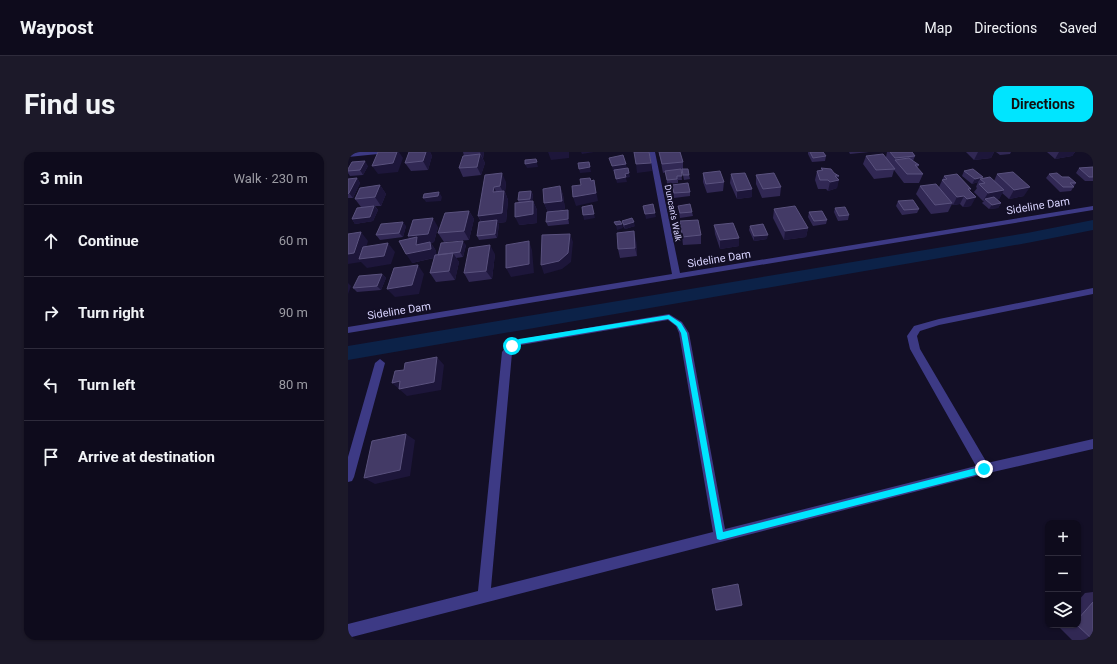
<!DOCTYPE html>
<html lang="en">
<head>
<meta charset="utf-8">
<style>
	body { margin:0; font-family:Roboto,sans-serif; background:#1c1929; color:#f1f3f6 }
	.controls { position:absolute; right:12px; bottom:12px; display:grid; overflow:hidden; border-radius:8px; box-shadow:0 1px 3px #0004 }
	.controls button { width:36px; height:36px; display:grid; place-items:center; padding:0; border:0; border-bottom:1px solid #2e2b3b; background:#0e0b1c; color:#f1f3f6; font:20px sans-serif }
	.stop { position:absolute; width:12px; height:12px; margin:-9px; border:3px solid #00e5ff; border-radius:50%; background:#fff }
	.stop.end { background:#00e5ff; border-color:#fff; box-shadow:0 1px 4px #0008 }
	.list { margin:0; padding:0; list-style:none }
	h2 { display:flex; justify-content:space-between; align-items:center; height:52px; margin:0; padding:0 16px; font-size:17px }
	h2 small { font-size:13px; font-weight:400; color:#9b9ba3 }
	.list li { display:grid; grid-template-columns:26px 1fr auto; gap:12px; align-items:center; box-sizing:border-box; height:72px; padding:0 16px; border-top:1px solid #2e2b3b }
	.list b { display:block; font-size:15px; white-space:nowrap }
	.list em { font-size:13px; font-style:normal; color:#9b9ba3 }
	.icon { flex:none; width:22px; height:22px; fill:none; stroke:currentColor; stroke-width:2; stroke-linecap:round; stroke-linejoin:round }
	.map { position:relative; flex:none; width:745px; height:488px; overflow:hidden; border-radius:12px }
	header { display:flex; align-items:center; gap:24px; box-sizing:border-box; height:56px; padding:0 20px; background:#0e0b1c; border-bottom:1px solid #2e2b3b }
	header strong { font-size:19px }
	nav { display:flex; gap:22px; margin-inline-start:auto; font-size:14px }
	.intro { display:flex; align-items:center; justify-content:space-between; box-sizing:border-box; height:96px; padding:0 24px }
	h1 { margin:0; font-size:28px }
	.button { padding:10px 18px; border-radius:12px; background:#00e5ff; color:#111; font-size:14px; font-weight:700 }
	main { display:flex; gap:24px; padding:0 24px }
	aside { flex:1; background:#0e0b1c; border-radius:12px; box-shadow:0 1px 3px #0004 }
	.map>svg:first-child { display:block }
	.lines { fill:none; stroke-linecap:round; stroke-linejoin:round }
	.canal { fill:#0c2248; fill-rule:evenodd }
	.minor { fill:#3d3a85; fill-rule:evenodd }
	.wall { fill:#312854 }
	.shaded-wall { fill:#1d163a }
	.building { fill:#433a66; stroke:#5a527e }
	.route { fill:#00e5ff }
	.labels { text-anchor:middle; dominant-baseline:central; stroke-width:4; stroke-linejoin:round; paint-order:stroke }
	.far-street-label { font-size:9px; fill:#d9d4ff; stroke:#130f26 }
	.street-label { font-size:11px; fill:#d9d4ff; stroke:#130f26 }
</style>
</head>
<body>
<header>
<strong>Waypost</strong>
<nav><a>Map</a><a>Directions</a><a>Saved</a></nav>
</header>
<div class="intro"><h1>Find us</h1><a class="button">Directions</a></div>
<main>
<aside>
<h2>3 min<small>Walk · 230 m</small></h2>
<ul class="list">
<li><svg class="icon" aria-label="ahead" viewBox="0 0 24 24"><path d="M12 20V5M6 11l6-6 6 6"/></svg><div><b>Continue</b></div><em>60 m</em></li>
<li><svg class="icon" aria-label="right" viewBox="0 0 24 24"><path d="M7 20v-9h11M14 6l5 5-5 5"/></svg><div><b>Turn right</b></div><em>90 m</em></li>
<li><svg class="icon" aria-label="left" viewBox="0 0 24 24"><path d="M17 20v-9H6M10 6l-5 5 5 5"/></svg><div><b>Turn left</b></div><em>80 m</em></li>
<li><svg class="icon" aria-label="arrive" viewBox="0 0 24 24"><path d="M6 21V4h12l-3 4 3 4H6"/></svg><div><b>Arrive at destination</b></div></li>
</ul>
</aside>
<div class="map">
<svg width="745" height="488" viewBox="0 0 745 488">
	<rect width="100%" height="100%" fill="#130f26"/>
	<g class="lines">
		<!-- canal -->
		<path class="canal" d="M745,68V78L679,91L0,208V194L679,81Z"/>
		<!-- minor -->
		<path class="minor" d="M11,0H33L30,2L0,5V1Z
			M301,0H307L332,121L745,54V58L0,181V175L324,122Z
			M745,136V142L591,173L572,179L569,184L572,197L639,311L745,287V297L636,322L0,486V472L130,439L154,200L161,191L168,188L321,162L334,170L341,181L377,377L628,314L562,197L559,184L566,174L591,167ZM320,168L328,174L331,181L365,380L143,436L164,201L173,193Z
			M32,207L37,211L6,325L4,329L0,330V305L27,211Z"/>
	</g>
	<!-- wall -->
	<path class="wall" d="M61,0H82L84,4L80,18L63,19L57,11Z
		M115,0H136L135,7L137,11L133,23L115,25L111,16L116,4Z
		M311,0L335,10V17L341,23L342,27L336,28L334,19H333L334,28H330V31L319,32L318,20L315,21Z
		M460,0H475L478,4L477,9L464,10L460,2Z
		M501,0H521L502,2Z
		M539,0H565H564L567,4L565,9L571,13L569,16L575,22L571,31H556L546,18L544,25L526,27L515,12L518,4L538,5Z
		M618,0H646L643,6L626,8Z
		M648,0H663L662,2L652,3Z
		M699,0H727L724,4L707,7Z
		M20,14L15,23L2,24L0,21V17Z
		M745,15V29H737L728,21L731,16Z
		M473,16L486,21L490,27L489,36L480,39L478,37H470L467,28L469,19H473Z
		M616,19L635,25V26L646,29L649,22L676,44L661,47L654,41L651,47L648,48L653,51L650,56L641,57L634,51L636,49H635L626,40L629,36L628,35L630,30L624,32L614,24Z
		M355,21L376,30L375,39L359,41L355,30Z
		M383,22L404,37V45L389,47L382,31Z
		M701,22L714,25L728,31L723,39L712,40L698,26Z
		M137,23L158,30L157,40L160,48L158,70L150,71L151,73L149,86L131,88L129,84L133,70L130,64Z
		M408,23L433,35L432,44L414,46L408,32Z
		M596,24L622,39L623,54L615,55L612,52L605,53L604,52L600,60L583,62L568,42L572,34L591,35Z
		M9,26L12,31L5,46H0V27Z
		M32,33L38,42L33,54H27L30,58L25,69L7,72L4,67L13,55L7,47Z
		M324,33L342,40V44L326,46Z
		M212,34L215,43L217,57L204,59L221,62V72L200,74L198,70L200,60L196,51Z
		M183,39L185,43L184,49H185L189,58V71L171,73V51L170,48Z
		M550,49L571,57L569,61L554,63L548,54Z
		M330,54L344,60L345,64L332,66Z
		M487,56L501,63L500,68L490,69L486,60Z
		M426,57L460,76L458,85L436,88L425,66Z
		M121,59L126,67L121,88L96,90L90,81Z
		M461,60L479,68L478,72L465,74L460,65Z
		M274,69L287,74L277,77L275,74Z
		M332,69L353,83V92L335,93Z
		M366,73L391,94L372,97L367,82Z
		M58,74L55,85L32,88L28,83Z
		M402,74L419,87L406,89L401,78Z
		M90,75L86,90L83,91L88,99V103L118,93L115,105L108,106L111,110L107,128L88,130L82,121L86,106L64,111L61,86L60,84Z
		M288,88L289,104L272,106L270,97Z
		M147,102L144,127L121,130L116,121Z
		M34,122L38,126L33,138L9,140L5,136Z
		M364,437L394,453V454L368,459Z
		M745,440V488H724L709,473H730V449L737,441Z"/>
	<!-- shaded-wall -->
	<path class="shaded-wall" d="M49,0H51L55,6L50,20L30,22L24,14Z
		M78,0H82L84,4L80,18L75,9Z
		M132,0H136L135,7Z
		M200,0H221V6L203,8Z
		M233,0H246L234,2Z
		M630,0H646L643,6L626,8Z
		M711,0H727L724,4L707,7Z
		M132,2L137,11L133,23L129,15Z
		M188,7L190,15L179,16L177,12Z
		M17,9L20,14L15,23L12,18Z
		M241,10L243,20L232,21L231,17Z
		M303,11L304,19L289,21L288,12Z
		M278,12L279,16L265,19L264,14Z
		M154,21L158,30L157,40L160,48L158,70L150,71L151,73L149,86L147,82L135,72L130,64L156,42L152,34Z
		M281,21L282,25L278,26L279,30L269,31L268,27L277,22Z
		M487,24H491L490,28H491L489,36L480,39L482,30Z
		M635,25L634,28L632,27L630,30L624,32L627,27Z
		M9,26L12,31L5,46L1,41Z
		M246,28L250,49L228,54L225,45Z
		M32,33L38,42L33,54L27,45Z
		M212,34L215,43L217,57L200,60L196,51Z
		M146,35L150,44L145,40Z
		M682,35L676,44L661,47L666,38Z
		M404,37V45L389,47V39Z
		M656,38L651,47L639,49L637,47L635,49L640,41Z
		M183,39L185,43L184,51L182,47Z
		M91,40L94,45L93,49L78,50L75,46Z
		M616,44L612,52L605,53L609,45Z
		M628,45L623,54L615,55L619,47Z
		M185,49L189,58V71L171,73L167,65Z
		M653,51L650,56L641,57L644,53Z
		M244,53L247,66L236,68L235,63Z
		M26,54L30,58L25,69L7,72L4,67Z
		M220,58L221,62V72L220,67Z
		M121,59L126,67L121,88L116,79Z
		M307,61L308,65L298,67L297,62Z
		M85,66L90,75L86,90L83,91L88,99L89,105L64,111L58,102L66,93L60,84Z
		M55,70L58,74L55,85L51,81Z
		M286,70L287,74L277,77L276,73Z
		M274,72L275,76L269,78L268,73Z
		M460,76L458,85L436,88L437,79Z
		M286,79L288,88L289,104L287,96Z
		M13,80L20,89L15,107L40,91L47,100L43,112L19,116L13,110L0,112V102Z
		M222,82L225,90L223,110L214,117L196,122L193,113Z
		M420,83L419,87L406,89V84Z
		M391,86V94L372,97V88Z
		M115,89L118,93L115,105L112,100Z
		M181,89L184,98L186,121L163,125L158,116Z
		M142,93L147,102L144,127L138,119Z
		M105,101L111,110L107,128L101,119Z
		M70,113L76,122L71,142L47,145L39,137Z
		M34,122L38,126L33,138L29,134Z
		M0,131L3,134L0,142Z
		M89,205L96,213L93,238L59,244L44,231Z
		M58,282L67,288L62,324L27,332L16,326Z"/>
	<!-- building -->
	<path class="building" d="M30,0H49L45,11L24,14Z
		M61,0H78L75,9L57,11Z
		M286,0H301L303,11L288,12Z
		M311,0H332L335,10L314,12Z
		M462,0H475L478,4L465,6Z
		M542,0H564L567,4L547,6Z
		M132,2L129,15L111,16L115,4Z
		M535,2L547,17L528,18L518,4Z
		M275,3L278,12L264,14L261,6Z
		M561,6L571,13H567L575,22H559L547,8Z
		M188,7L189,10L177,12V8Z
		M17,9L12,18L0,19V17L4,10Z
		M241,10L242,15L231,17L230,11Z
		M745,15V25H741L731,16Z
		M280,16L281,21L277,22L278,25L268,27L266,18Z
		M473,16L483,17L486,21L491,24H487L491,28L482,30L480,28H472L469,19L475,18Z
		M333,17L334,24H329V27L319,28L317,19Z
		M334,17H340L341,23H335Z
		M625,17L635,25L627,27L616,19Z
		M372,19L376,30L358,32L355,21Z
		M665,20L682,35L666,38L649,22Z
		M154,21L152,34L146,35L145,40L156,39L154,61L130,64L137,23Z
		M397,21L404,37L389,39L383,22Z
		M426,21L433,35L415,37L408,23Z
		M709,21L714,25H721L728,31H722L726,35H715L701,22Z
		M609,22L623,37H620L628,45L619,47L616,44L609,45L594,28L599,27L596,24Z
		M642,25L656,38L640,41L631,32L637,31L632,27Z
		M9,26L1,41L0,42V27Z
		M242,26L243,29L246,28L248,41L225,45L224,34L233,33L232,27Z
		M340,31L342,40L326,41L324,33Z
		M588,32L604,51L587,53L572,34Z
		M32,33L27,45L7,47L12,36Z
		M212,34L214,49L196,51L195,37Z
		M183,39L182,47L170,48L171,40Z
		M91,40L90,44L75,46L76,42Z
		M646,45L653,51L644,53L637,47Z
		M565,48L571,57L556,58L550,49Z
		M185,49V62L167,65V51Z
		M305,52L307,61L297,62L295,54Z
		M342,52L344,60L332,61L330,54Z
		M244,53L246,62L235,63L234,55Z
		M26,54L22,65L4,67L9,56Z
		M447,54L460,76L437,79L426,57Z
		M497,55L501,63L491,64L487,56Z
		M220,58V67L198,70L199,60Z
		M121,59L116,79L90,81L97,61Z
		M474,59L479,68L466,69L461,60Z
		M85,66L80,82L60,84L65,68Z
		M284,66L286,70L276,73L274,69Z
		M149,68L147,82L129,84L131,70Z
		M350,68L353,83L334,85L332,69Z
		M272,69L274,72L268,73L266,70Z
		M55,70L51,81L28,83L33,72Z
		M385,71L391,86L372,88L366,73Z
		M415,72L420,83L406,84L402,74Z
		M286,79L287,96L270,97L269,81Z
		M13,80L6,101L0,102V82Z
		M222,82L220,101L211,109L193,113L194,83Z
		M69,85L68,93L82,90L83,97L58,102L51,89Z
		M115,89L112,100L90,103L93,91Z
		M181,89V112L158,116V93Z
		M40,91L36,104L11,107L15,95Z
		M142,93L138,119L116,121L121,96Z
		M105,101L101,119L82,121L87,103Z
		M70,113L64,133L39,137L46,116Z
		M34,122L29,134L5,136L11,124Z
		M89,205L86,230L51,237L52,229L44,231L47,219L56,218L57,211Z
		M58,282L52,318L16,326L24,289Z
		M390,432L394,453L368,458L364,437Z
		M745,450V488L729,473H730V467Z"/>
	<!-- route -->
	<path class="route" d="M321,163L333,171L339,181L375,380L636,314L639,315V320L372,388L369,387L333,181L329,174L320,167L172,192L164,196L161,194L171,187Z"/>
	<g class="labels">
		<!-- far-street labels -->
		<g class="far-street-label">
			<text transform="translate(325 61) rotate(79)">Duncan's Walk</text>
		</g>
		<!-- street labels -->
		<g class="street-label">
			<text transform="translate(690 54) rotate(-9)">Sideline Dam</text>
			<text transform="translate(371 107) rotate(-9)">Sideline Dam</text>
			<text transform="translate(51 159) rotate(-9)">Sideline Dam</text>
		</g>
	</g>
</svg>
<div class="controls">
<button>+</button>
<button>−</button>
<button><svg class="icon" aria-label="layers" viewBox="0 0 24 24"><path d="M12 4l9 5-9 5-9-5zM3 14l9 5 9-5"/></svg></button>
</div>
<div class="stop" style="left:164px;top:194px"></div>
<div class="stop end" style="left:636px;top:317px"></div>
</div>
</main>
</body>
</html>
